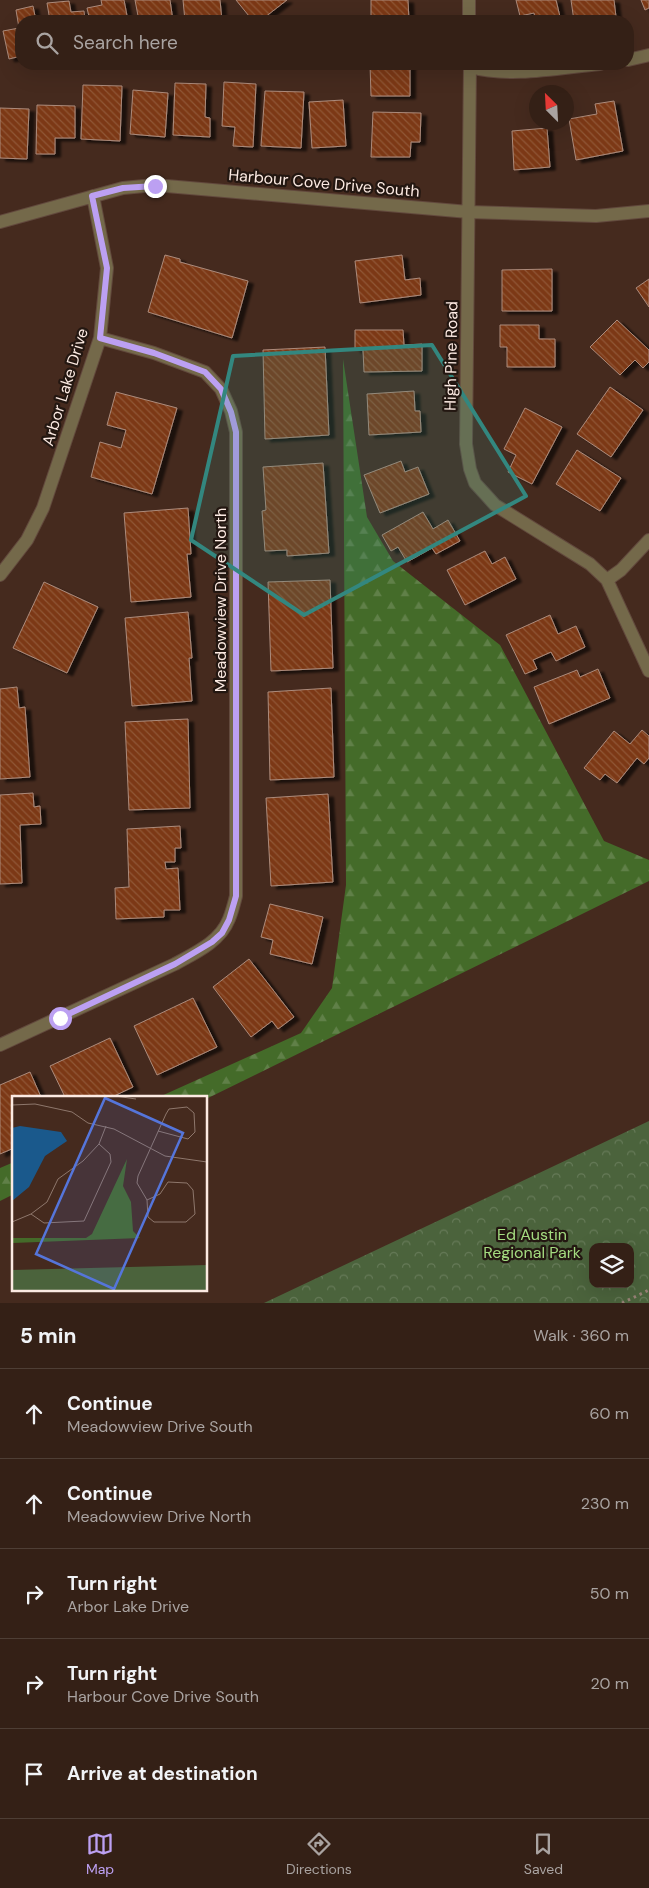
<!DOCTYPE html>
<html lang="en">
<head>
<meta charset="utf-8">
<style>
	body { margin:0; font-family:"DM Sans",sans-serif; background:#3f2d23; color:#f1f3f6 }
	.controls { position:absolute; right:15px; bottom:15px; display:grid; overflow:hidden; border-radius:10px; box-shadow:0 5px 20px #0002 }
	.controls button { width:45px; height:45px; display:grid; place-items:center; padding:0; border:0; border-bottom:1px solid #4e3e35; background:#342016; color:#f1f3f6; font:25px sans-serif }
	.compass { position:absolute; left:529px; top:85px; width:45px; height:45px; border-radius:50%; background:#342016; box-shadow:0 5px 20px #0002; rotate:336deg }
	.stop { position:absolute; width:15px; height:15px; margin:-11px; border:4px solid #bca0f2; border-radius:50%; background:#fff }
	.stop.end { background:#bca0f2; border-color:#fff; box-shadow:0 1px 5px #0008 }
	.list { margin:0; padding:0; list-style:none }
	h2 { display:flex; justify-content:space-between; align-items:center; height:65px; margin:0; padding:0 20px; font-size:21px }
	h2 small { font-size:16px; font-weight:400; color:#a9a3a1 }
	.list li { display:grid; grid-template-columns:32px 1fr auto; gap:15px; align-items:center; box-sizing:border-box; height:90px; padding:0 20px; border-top:1px solid #4e3e35 }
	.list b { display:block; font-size:19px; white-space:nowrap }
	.list p { margin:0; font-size:16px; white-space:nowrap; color:#a9a3a1 }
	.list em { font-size:16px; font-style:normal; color:#a9a3a1 }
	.icon { flex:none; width:28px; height:28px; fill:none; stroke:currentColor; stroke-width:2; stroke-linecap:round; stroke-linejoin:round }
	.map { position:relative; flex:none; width:649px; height:1303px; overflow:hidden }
	.search { position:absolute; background:#342016; box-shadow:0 5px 20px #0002; left:15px; right:15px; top:15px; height:55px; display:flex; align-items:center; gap:12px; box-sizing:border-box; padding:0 18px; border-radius:20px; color:#a9a3a1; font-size:19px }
	.sheet { height:515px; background:#342016 }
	nav { display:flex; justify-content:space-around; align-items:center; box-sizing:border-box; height:70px; border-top:1px solid #4e3e35; background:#342016; font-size:14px; color:#a9a3a1 }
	nav a { display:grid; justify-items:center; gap:2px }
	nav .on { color:#bca0f2 }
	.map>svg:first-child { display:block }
	.forest { fill:url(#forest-firs) }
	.park { fill:url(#park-crowns); fill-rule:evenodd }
	.building { fill:url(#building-back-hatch); stroke:#ac8b7c; filter:url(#shadow) }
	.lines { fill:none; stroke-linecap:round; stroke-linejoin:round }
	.minor-casing { stroke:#62493d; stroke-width:14 }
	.path { stroke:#978176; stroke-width:3; stroke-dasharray:2.5 4; stroke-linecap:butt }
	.minor { stroke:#74694a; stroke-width:12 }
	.route { stroke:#bca0f2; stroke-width:6 }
	.marked { fill:#33877f; fill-opacity:0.2; stroke:#33877f; stroke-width:4; stroke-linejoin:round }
	.labels { text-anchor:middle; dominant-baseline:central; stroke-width:4.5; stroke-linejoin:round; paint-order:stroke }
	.street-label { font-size:16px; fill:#fceae2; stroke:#231711 }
	.park-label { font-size:16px; fill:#a4dc80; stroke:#231711 }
	.inset-road { fill:none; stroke:#8e776c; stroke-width:1 }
	.view { fill:#5575da; fill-opacity:0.15; stroke:#5575da; stroke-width:2.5 }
	.inset-edge { fill:none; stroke:#fceae2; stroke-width:2.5 }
</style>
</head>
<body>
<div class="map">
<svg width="649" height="1303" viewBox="0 0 649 1303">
	<defs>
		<pattern id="forest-firs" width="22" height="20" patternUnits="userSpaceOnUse" patternTransform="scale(1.25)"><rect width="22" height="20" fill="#446b29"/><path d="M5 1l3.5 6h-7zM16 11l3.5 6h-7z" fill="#608048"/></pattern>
		<pattern id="park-crowns" width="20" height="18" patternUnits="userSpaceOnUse" patternTransform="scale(1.25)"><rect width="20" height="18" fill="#4b633c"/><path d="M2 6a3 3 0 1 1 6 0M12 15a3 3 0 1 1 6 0" fill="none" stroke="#667a58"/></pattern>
		<pattern id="building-back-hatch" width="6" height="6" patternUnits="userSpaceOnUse" patternTransform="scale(1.25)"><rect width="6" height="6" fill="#7c3915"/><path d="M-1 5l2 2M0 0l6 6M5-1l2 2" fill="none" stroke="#905637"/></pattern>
		<filter id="shadow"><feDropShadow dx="5.5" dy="3" stdDeviation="1" flood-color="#0009"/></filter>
	</defs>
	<rect width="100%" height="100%" fill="#452a1e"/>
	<!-- forest -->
	<path class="forest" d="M343,359L367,517L393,561L500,645L604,841L649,860V881L206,1099V1097H159L301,1033L332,988L346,885Z
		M14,1162V1194L0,1201V1168Z"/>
	<!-- park -->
	<path class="park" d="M649,1121V1303H264ZM593,1247H630V1284H593Z"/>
	<!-- building -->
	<path class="building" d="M101,0H124L128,21H90L87,8L102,5Z
		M135,0H170L173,21H139Z
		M183,0H220L222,21H185Z
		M236,0H287L260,21H253Z
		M371,0H408L409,21H371Z
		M516,0H556L561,21H536L534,13L520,16Z
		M571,0H614L616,17L574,21Z
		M641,0H649V8L645,10Z
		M69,1L71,12L84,11L85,21H50L47,3Z
		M33,6L36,21H21V56L9,59L3,31L19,28L16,10Z
		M370,64H422L410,65V96H371Z
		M224,82L256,84L253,147L233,146L235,127L222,126Z
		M175,83L206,84L205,117L210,118V137L173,135Z
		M83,85L122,86L120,141L81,139Z
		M133,90L168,93L165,137L130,134Z
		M265,91L304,92L301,148L261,146Z
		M343,100L346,146L312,148L309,102Z
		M614,101L623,151L576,160L569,119L597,114L595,104Z
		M37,105L75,106V138H55V154H36Z
		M0,108L29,109L27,159L0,158Z
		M373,112L421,113L420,142H411L410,157H371Z
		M547,128L550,167L514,170L512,131Z
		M165,255L180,259V262L248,281L232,338L148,312Z
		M402,255L405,280L420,278L421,295L360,303L355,261Z
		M552,269V311H502V270Z
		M649,279V307L636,288Z
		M617,320L649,350V362L643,368L635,360L620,375L590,347Z
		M500,325H539V339H555V367H507V347H500Z
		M355,330H403L404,345L422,344V371L364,372L363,350H355Z
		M325,347L329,435L265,439L263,350Z
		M610,387L643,410L611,457L577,434Z
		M414,391L415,411H420L421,432L369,435L367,394Z
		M116,392L177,408L152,494L91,477L100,442L121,448L126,430L107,425Z
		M525,408L562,427L532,484L508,472L516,455L504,449Z
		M577,450L621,478L600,511L556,484Z
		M401,461L405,472L418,467L429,494L380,513L364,475Z
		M323,463L329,553L287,556V550L265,551L262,511L266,510L263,467Z
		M188,508L191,554H187L191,597L131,602L124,513Z
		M423,512L433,529L448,520L460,541L436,554L432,548L407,562L398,547L391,551L382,535Z
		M485,551L492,564L505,557L516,579L465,605L447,570Z
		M330,580L333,668L271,671L268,582Z
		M44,582L98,607L67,673L13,648Z
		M188,612L192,658H189L192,701L132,706L125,618Z
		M550,615L558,634L576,626L585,647L556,661L551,652L533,660L537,669L525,674L506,635Z
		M598,669L610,698L549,724L534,687L577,670L580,677Z
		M17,687L19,708L25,707L30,777L0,779V689Z
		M331,688L334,777L270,780L268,692Z
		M188,719L190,808L129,810L125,722Z
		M642,730L649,736V758L644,764L637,758L617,783L605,774L600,780L584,768L614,731L630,744Z
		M33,793L34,807L40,806L41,824L20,825L22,883L0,884V795Z
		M328,794L333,882L271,886L266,798Z
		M180,826L181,848H175V862H165L166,869L178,868L180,910H164V917L116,919L115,888L129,887L127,829Z
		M270,904L323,917L312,964L270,954L273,940L261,937Z
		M249,959L294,1017L278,1029L272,1021L251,1037L213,987Z
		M193,998L217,1047L157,1075L134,1026Z
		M110,1038L133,1087L112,1097H65L50,1066Z
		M30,1072L41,1097H14V1148L0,1154V1085Z"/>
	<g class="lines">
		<!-- minor casing -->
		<g class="minor-casing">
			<path id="minor" d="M469,0V21
				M628,60L649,55
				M470,64L466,444L470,469L475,483L486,495L495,505L590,564L607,580L649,671
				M470,67C511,78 558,68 600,64
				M0,222L123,188L155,185L469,212L596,216L649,211
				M0,575L27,540L43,508L100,338L107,268L93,196
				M607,580L621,570L649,540
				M0,1045L175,964C195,953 220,942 229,919C232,912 234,904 236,896V432L231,411L221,389L205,372L154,353L100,338"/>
		</g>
		<!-- path -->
		<path class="path" d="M622,1303L649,1290"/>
		<!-- minor -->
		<use href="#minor" class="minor"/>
	</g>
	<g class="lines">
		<!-- route -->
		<path class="route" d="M60,1018L175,964L212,942L222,933L229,920L236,896V432L231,412L221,389L205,372L154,353L100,338L107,268L92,196L123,188L155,186"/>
	</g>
	<!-- marked area -->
	<path class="marked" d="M432,345L526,496L304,615L191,540L233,356Z"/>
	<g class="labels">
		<!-- street labels -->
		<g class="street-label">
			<text transform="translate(324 183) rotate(5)">Harbour Cove Drive South</text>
			<text transform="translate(451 356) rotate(-89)">High Pine Road</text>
			<text transform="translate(65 387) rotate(-73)">Arbor Lake Drive</text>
			<text transform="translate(220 600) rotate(-90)">Meadowview Drive North</text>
		</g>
		<!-- park labels -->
		<g class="park-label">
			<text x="532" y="1234">Ed Austin<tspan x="532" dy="18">Regional Park</tspan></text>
		</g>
	</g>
	<!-- overview -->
	<g transform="translate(12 1096)">
		<rect width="195" height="195" fill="#452a1e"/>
		<path d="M115,63L111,90L119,106L121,135L128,142L1,147V142H74L80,138Z" fill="#446b29"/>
		<path d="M195,169V195H0V174Z" fill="#4b633c"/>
		<path d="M8,30L49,36L55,45L33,60L17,91L0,105V32Z" fill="#1a598c"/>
		<path class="inset-road" d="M103,0L124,3M0,9L23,8L60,16L76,27L102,33L153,60L195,66M135,104L148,98L156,86L175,87L181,94L183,118L174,126H142L136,121L135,104L125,87L126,80L154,18L157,13L175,11L182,17L183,36L176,43L146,35M19,118L32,127L72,125L99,66L98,58L87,48M0,126L19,118L35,106L46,83L71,65L87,48L94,30"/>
		<path class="view" d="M93,2L171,37L102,193L24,158Z"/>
		<rect width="195" height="195" class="inset-edge"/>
	</g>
</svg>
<div class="controls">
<button><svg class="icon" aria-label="layers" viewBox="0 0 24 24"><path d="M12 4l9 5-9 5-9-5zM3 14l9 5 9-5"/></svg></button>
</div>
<svg class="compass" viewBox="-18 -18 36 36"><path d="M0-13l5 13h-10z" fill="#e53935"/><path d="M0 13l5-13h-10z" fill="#a9a3a1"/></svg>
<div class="stop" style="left:60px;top:1018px"></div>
<div class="stop end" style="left:155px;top:186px"></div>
<div class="search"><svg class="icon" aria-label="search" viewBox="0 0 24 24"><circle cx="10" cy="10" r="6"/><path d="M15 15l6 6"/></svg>Search here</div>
</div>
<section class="sheet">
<h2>5 min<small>Walk · 360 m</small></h2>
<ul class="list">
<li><svg class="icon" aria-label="ahead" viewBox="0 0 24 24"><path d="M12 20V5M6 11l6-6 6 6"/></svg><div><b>Continue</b><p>Meadowview Drive South</p></div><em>60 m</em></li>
<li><svg class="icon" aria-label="ahead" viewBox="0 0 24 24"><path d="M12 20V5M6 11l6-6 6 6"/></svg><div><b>Continue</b><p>Meadowview Drive North</p></div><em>230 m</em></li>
<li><svg class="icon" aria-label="right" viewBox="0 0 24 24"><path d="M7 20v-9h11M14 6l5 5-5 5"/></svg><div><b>Turn right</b><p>Arbor Lake Drive</p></div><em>50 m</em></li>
<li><svg class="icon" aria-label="right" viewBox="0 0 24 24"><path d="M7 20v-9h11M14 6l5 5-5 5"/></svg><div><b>Turn right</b><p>Harbour Cove Drive South</p></div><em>20 m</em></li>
<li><svg class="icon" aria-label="arrive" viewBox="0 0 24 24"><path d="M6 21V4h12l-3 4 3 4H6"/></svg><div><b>Arrive at destination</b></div></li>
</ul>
</section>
<nav>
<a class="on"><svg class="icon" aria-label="map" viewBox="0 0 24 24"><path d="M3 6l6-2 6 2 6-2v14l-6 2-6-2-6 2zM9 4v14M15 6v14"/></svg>Map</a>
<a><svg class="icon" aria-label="directions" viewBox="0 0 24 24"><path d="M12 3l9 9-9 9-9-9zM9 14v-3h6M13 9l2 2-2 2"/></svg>Directions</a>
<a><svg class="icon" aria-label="saved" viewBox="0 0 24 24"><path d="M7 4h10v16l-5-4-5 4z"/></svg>Saved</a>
</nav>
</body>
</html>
